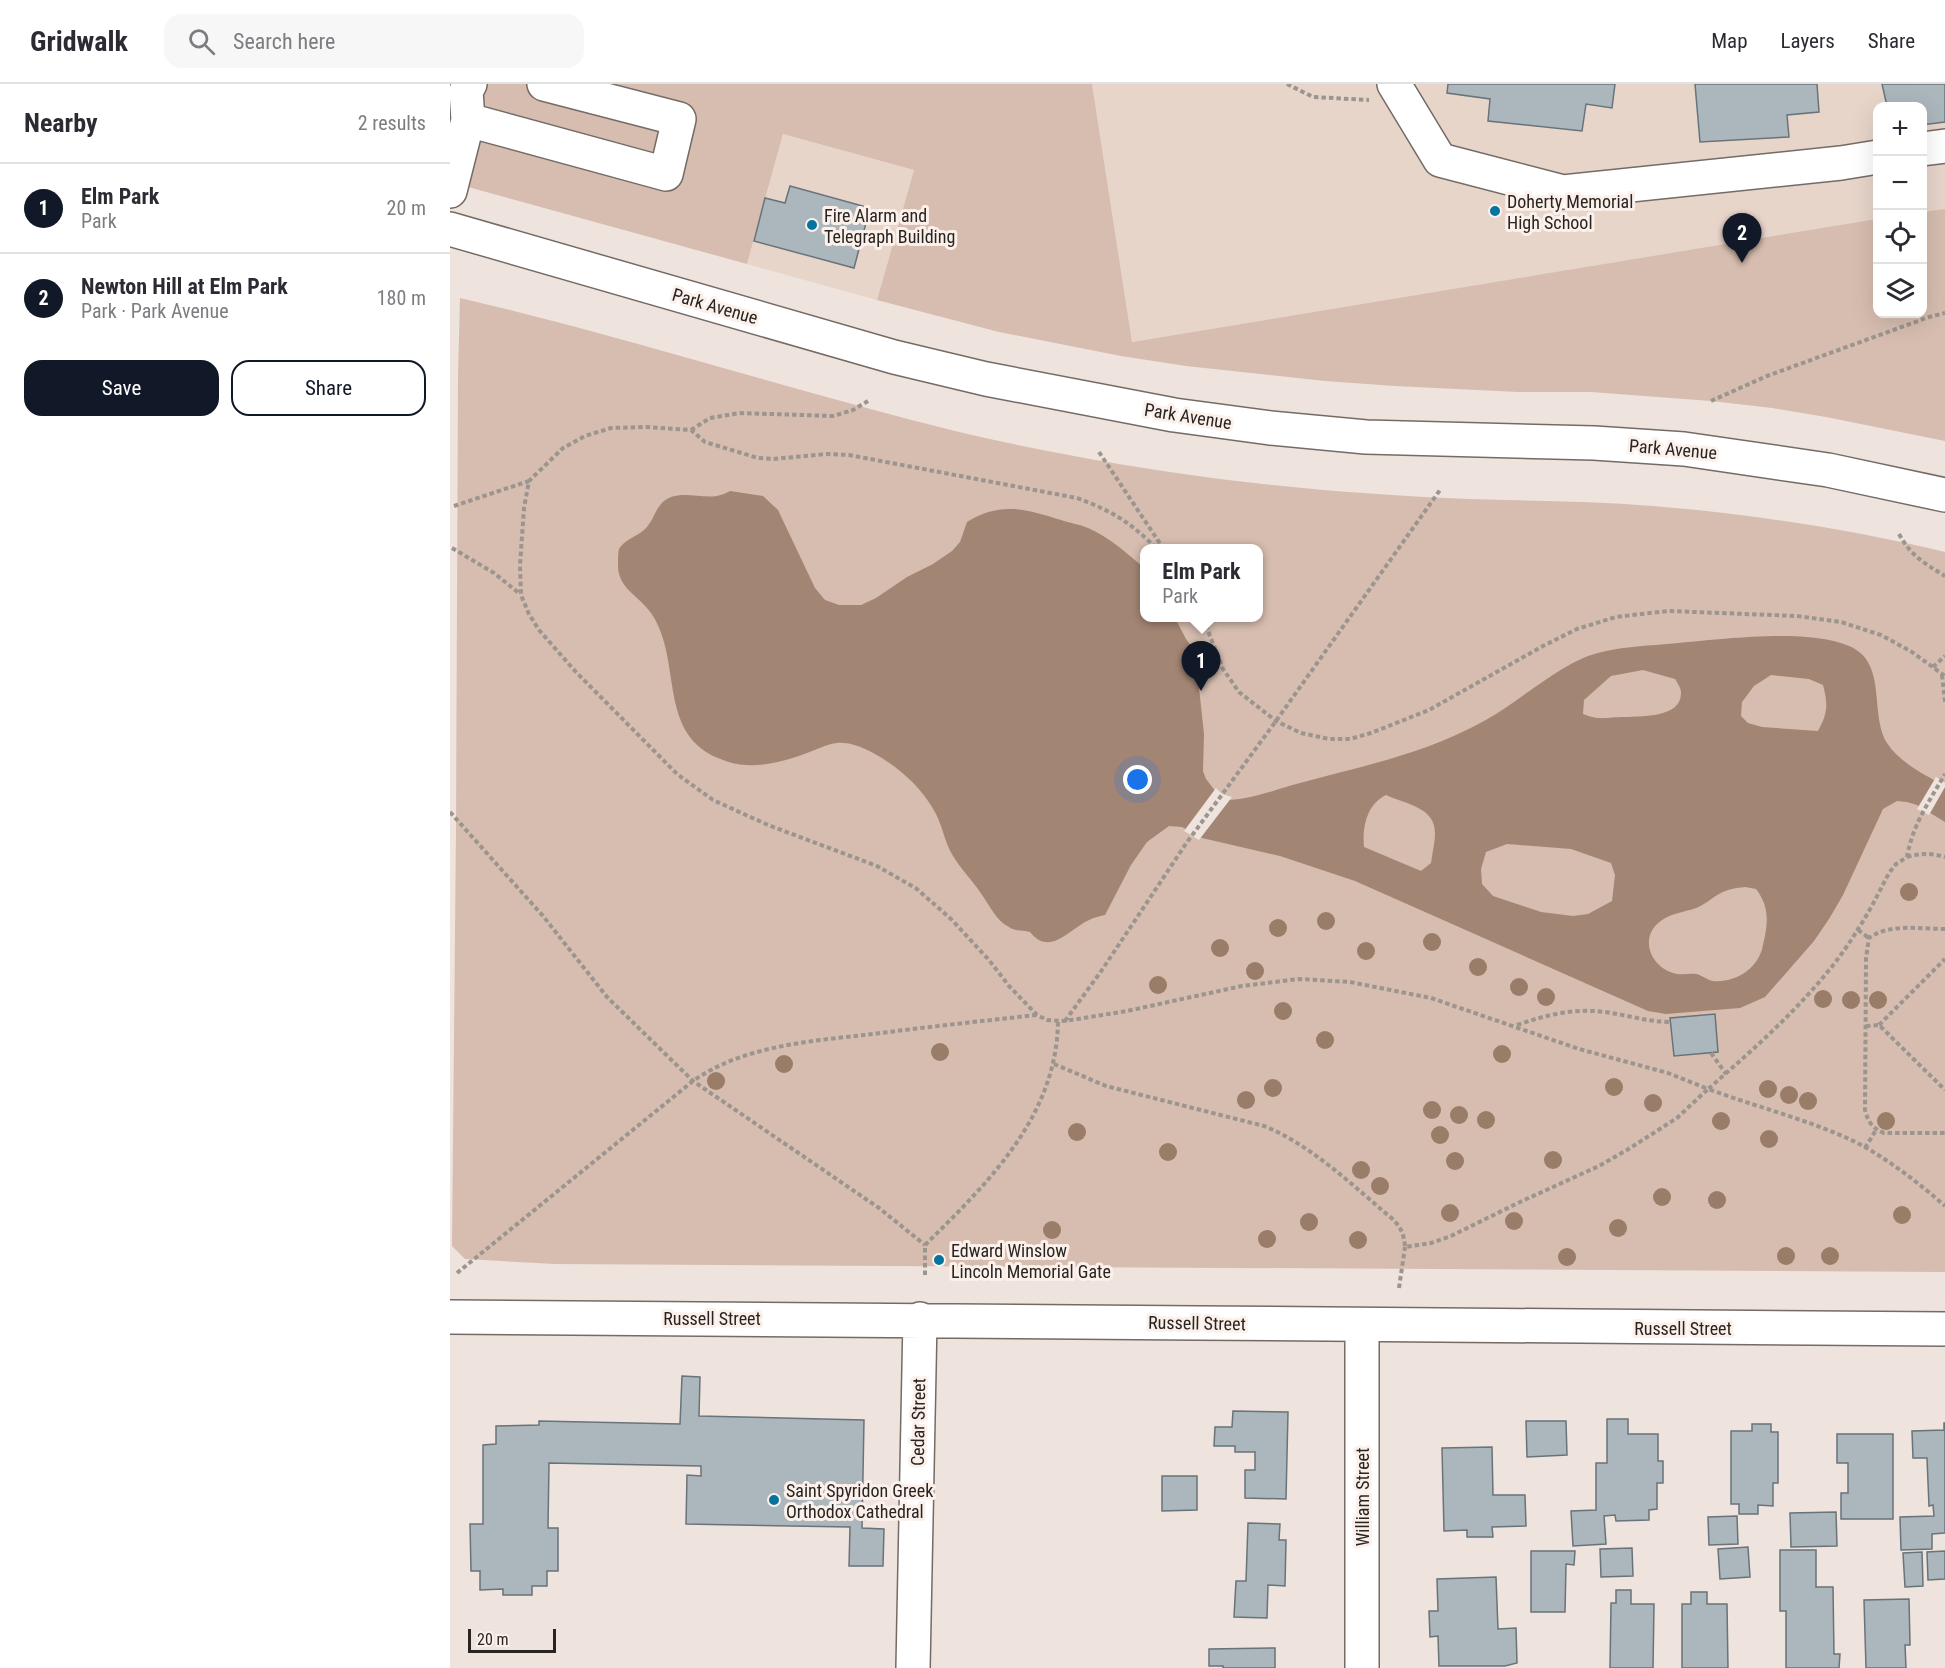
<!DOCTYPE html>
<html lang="en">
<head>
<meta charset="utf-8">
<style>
	body { margin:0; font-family:"Roboto Condensed",sans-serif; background:#f7f7f7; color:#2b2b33 }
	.controls { position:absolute; right:18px; top:18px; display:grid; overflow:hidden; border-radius:12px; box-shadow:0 6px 24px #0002 }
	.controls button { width:54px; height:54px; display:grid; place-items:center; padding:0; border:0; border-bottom:2px solid #e1e1e2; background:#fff; color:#2b2b33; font:30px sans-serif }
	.scale { position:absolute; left:18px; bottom:15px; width:88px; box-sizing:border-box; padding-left:6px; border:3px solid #282421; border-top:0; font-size:16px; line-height:21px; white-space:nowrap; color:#282421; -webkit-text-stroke:4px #fcf0ea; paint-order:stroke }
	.you { position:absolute; left:688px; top:696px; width:21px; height:21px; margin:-15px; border:4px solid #fff; border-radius:50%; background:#1a73e8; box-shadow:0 0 0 9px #1a73e833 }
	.badge { display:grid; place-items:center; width:39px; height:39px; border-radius:50%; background:#111827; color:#fff; font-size:20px; font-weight:700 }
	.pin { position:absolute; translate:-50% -50px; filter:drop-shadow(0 2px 3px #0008) }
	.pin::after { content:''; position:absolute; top:32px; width:21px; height:18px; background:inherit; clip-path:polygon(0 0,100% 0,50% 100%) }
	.popup { position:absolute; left:690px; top:460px; width:123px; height:78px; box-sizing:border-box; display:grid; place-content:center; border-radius:12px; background:#fff; filter:drop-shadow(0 2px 4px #0005); font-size:20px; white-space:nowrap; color:#7c7c81 }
	.popup b { font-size:22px; color:#2b2b33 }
	.popup::after { content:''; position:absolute; left:50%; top:100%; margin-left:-12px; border:12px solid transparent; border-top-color:#fff }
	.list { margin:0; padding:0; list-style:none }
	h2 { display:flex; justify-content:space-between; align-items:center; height:78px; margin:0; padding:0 24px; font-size:26px }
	h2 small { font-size:20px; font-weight:400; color:#7c7c81 }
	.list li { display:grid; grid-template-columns:39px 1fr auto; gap:18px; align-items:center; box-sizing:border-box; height:90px; padding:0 24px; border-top:2px solid #e1e1e2 }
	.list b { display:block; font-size:22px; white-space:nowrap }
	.list p { margin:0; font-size:20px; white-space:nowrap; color:#7c7c81 }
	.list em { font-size:20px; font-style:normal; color:#7c7c81 }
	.actions { display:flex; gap:12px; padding:18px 24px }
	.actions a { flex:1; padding:14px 0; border:2px solid #111827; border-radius:18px; text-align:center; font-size:21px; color:#111827 }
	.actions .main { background:#111827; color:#fff }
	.icon { flex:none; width:33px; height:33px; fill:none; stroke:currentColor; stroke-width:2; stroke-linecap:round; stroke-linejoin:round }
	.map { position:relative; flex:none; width:1495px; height:1584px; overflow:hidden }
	header { display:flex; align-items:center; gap:36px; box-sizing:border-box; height:84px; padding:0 30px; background:#fff; border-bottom:2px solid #e1e1e2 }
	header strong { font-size:28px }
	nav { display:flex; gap:33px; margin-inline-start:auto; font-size:21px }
	.search { width:420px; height:54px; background:#f7f7f7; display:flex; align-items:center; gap:15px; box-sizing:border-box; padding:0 21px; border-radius:18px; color:#7c7c81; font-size:22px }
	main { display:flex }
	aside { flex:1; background:#fff }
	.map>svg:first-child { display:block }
	.built { fill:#e7d5ca }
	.green { fill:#d6bdaf; fill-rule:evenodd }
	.water { fill:#a38573; fill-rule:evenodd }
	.pier { fill:#eee3dd }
	.building { fill:#abb6bd; stroke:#697379; stroke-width:1.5 }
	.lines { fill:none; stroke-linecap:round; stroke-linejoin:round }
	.minor-casing { stroke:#746b65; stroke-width:36 }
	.highway-casing { stroke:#746b65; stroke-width:36 }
	.path { stroke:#9c948f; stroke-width:4; stroke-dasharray:4.5 3; stroke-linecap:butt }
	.minor { stroke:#fff; stroke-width:33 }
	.highway { stroke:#fff; stroke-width:33 }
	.tree { fill:#997d68 }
	.poi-dot { fill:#02749e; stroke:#fcf0ea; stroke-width:2 }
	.labels { text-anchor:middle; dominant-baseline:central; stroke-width:6; stroke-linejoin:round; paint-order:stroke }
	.poi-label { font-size:18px; fill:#282421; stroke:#fcf0ea; text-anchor:start }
	.street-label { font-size:18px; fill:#282421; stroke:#fcf0ea }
</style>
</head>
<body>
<header>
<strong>Gridwalk</strong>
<div class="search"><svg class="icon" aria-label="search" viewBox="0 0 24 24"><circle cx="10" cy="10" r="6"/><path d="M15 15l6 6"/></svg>Search here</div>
<nav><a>Map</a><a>Layers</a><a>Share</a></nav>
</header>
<main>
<aside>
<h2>Nearby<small>2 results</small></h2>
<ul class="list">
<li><span class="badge">1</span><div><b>Elm Park</b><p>Park</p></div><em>20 m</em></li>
<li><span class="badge">2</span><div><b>Newton Hill at Elm Park</b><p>Park · Park Avenue</p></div><em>180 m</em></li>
</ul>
<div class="actions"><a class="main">Save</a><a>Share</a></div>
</aside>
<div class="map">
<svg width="1495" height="1584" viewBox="0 0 1495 1584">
	<rect width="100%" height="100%" fill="#eee3dd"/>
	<!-- built -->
	<path class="built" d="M642,0H1495V126L1473,129L1472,22H1428L1427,137L682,258Z
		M333,50L464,86L427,216L297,180Z"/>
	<!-- green -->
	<path class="green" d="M0,0H642L682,258L1427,135L1428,230H1472L1473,128L1495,125V357L1376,333L1322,324L1261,317L1141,308H1068L945,302L875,297L736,282L671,272L549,248L427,216L464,86L333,50L297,180L0,98Z
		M10,214C178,253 342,307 509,348C598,369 688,384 778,396C859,406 940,412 1020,415C1081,417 1142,417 1203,422C1301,430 1399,445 1495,468V1188L105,1180L15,1175L2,1162L6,746L8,292ZM694,464H808V534H694Z"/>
	<!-- water -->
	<path class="water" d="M280,407L313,412L328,426L365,504L375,516L389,521H411L426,514L457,493L483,480L502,467L510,458L517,438C550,417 576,425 611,436C619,439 629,440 638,444C659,453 677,469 694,484V534H725L736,555L745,567L754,650L753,687L756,695L770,713L779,716C803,715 827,705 850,699C913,682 977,669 1034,637C1068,618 1103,586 1138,572C1166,562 1199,562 1228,559C1274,555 1358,544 1399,562C1438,578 1419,629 1437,659C1450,679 1475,691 1495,702V738L1467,721L1457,718L1447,717L1433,725L1393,811L1379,835L1364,857L1315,913L1290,924L1216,930L1198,927L905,797L830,772L752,754L732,743L719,742L697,758L681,781L655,831C645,833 637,836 629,842C612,853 597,869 580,848C573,846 566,848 559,843C546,837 539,820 530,808C522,796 511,785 503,772C495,759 493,744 486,730C476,711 462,696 445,683C430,672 406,657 387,659C377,660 366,666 357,669C330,679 300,687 273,676C205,652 234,577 201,529C189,511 167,505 168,479C168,475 168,469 169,465C173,457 187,452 194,446C203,438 204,428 211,420C225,404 249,415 267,412C272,411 276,409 280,407ZM1193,586L1225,595C1227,598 1231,604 1231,608C1232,634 1192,632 1175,633C1157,633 1150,637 1133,630L1134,616L1161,592ZM1321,591L1359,595L1373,601C1378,620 1378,629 1368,647L1312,643L1298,639L1291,632L1292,618L1304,602ZM936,711C944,715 953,717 962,721C993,734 985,751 981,779L971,787L914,763C912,743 917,720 936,711ZM1057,760L1121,765L1161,779L1165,791L1162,817L1138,830L1123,832L1091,828L1043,812L1032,800L1031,785L1036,768ZM1295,803L1306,805C1320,823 1318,840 1313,861C1309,884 1286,899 1263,897C1257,896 1252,891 1246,890C1240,889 1233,891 1227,890C1201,885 1187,853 1212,836C1222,829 1235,828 1246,824C1255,821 1261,814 1269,810C1278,805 1286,804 1295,803Z"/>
	<!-- pier -->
	<path class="pier" d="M1486,693L1495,699V703L1479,731L1467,725Z
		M766,704L772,710L782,713L749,756L734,747Z"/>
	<!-- building -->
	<path class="building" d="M998,0H1165L1162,24L1136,20L1132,47L1038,37L1040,15L997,9Z
		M1245,0H1367L1369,28L1337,31L1339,53L1250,58Z
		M1432,0H1495V38L1472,41V22H1437Z
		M340,102L420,124L404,184L304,157L315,114L335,119Z
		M1265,930L1268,968L1224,972L1220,934Z
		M232,1292L250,1293L249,1332L414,1336L412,1444L434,1445L433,1482H399L400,1443L236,1440L237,1391L251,1392V1382L99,1379L98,1444H108V1487H97V1502H82V1511H53V1505L30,1506V1487H21L20,1440H33V1361L46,1360V1342L89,1341V1337L230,1340Z
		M783,1327L838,1328L836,1415L795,1414V1386H805V1368H785V1362H764L765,1343H782Z
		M1157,1335H1178V1350H1208V1377H1213V1399H1207V1425L1199,1426V1436L1166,1437L1165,1431L1154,1432L1156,1460L1123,1462L1121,1427L1146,1426V1379H1157Z
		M1076,1337H1116L1117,1371L1077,1373Z
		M1494,1339H1495V1449L1482,1450V1465L1451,1466L1450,1433L1484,1432L1483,1421L1479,1422L1477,1374H1463L1462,1347L1494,1346Z
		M1302,1340H1321V1348H1328V1399H1323V1422L1308,1421V1430H1289V1420H1281V1347H1302Z
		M1387,1350H1443V1435H1391V1409H1398V1379H1387Z
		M1042,1363L1043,1411H1075L1076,1442L1042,1443L1043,1453H1017V1446L994,1447L992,1364Z
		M712,1392H747V1426L712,1427Z
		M1386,1428L1387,1462L1341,1463L1340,1429Z
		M1287,1432L1288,1460L1259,1461L1258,1433Z
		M798,1439L830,1440L829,1456H836L835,1502L818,1501L817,1534L784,1533L786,1497H796Z
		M1298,1463L1300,1493L1270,1495L1268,1465Z
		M1182,1464L1183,1492L1151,1493L1150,1465Z
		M1330,1466H1366V1503H1383L1384,1570H1390L1389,1584H1336V1527H1330Z
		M1081,1467H1125L1124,1481L1116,1480L1115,1528H1081Z
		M1495,1467V1495L1478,1496L1477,1468Z
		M1472,1468L1473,1502L1455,1503L1453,1469Z
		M1046,1493L1048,1545L1066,1544L1067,1579L1055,1582H989L988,1552L980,1553L979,1527H988L987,1495Z
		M1166,1506H1181V1520H1204L1203,1584H1160L1161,1519H1166Z
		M1241,1508H1257V1520H1277L1278,1584H1232V1520H1241Z
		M1459,1515L1460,1561H1455L1456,1584H1416L1414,1516Z
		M825,1564V1584H773V1582H759V1565Z"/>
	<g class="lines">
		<!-- minor casing -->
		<g class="minor-casing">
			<path id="minor" d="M944,0L990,76L1113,108L1391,79L1428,73
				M18,36L216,90L229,35L94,0
				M1472,65L1495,62
				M0,107L18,36L16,7L20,0
				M0,1233C498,1235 997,1243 1495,1245
				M912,1241V1584
				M463,1584L470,1235"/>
		</g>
		<!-- highway casing -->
		<g class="highway-casing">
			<path id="highway" d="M0,145L444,273L536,295L724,331L820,344L916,353L1144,359L1234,365L1378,386L1495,411"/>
		</g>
		<!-- path -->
		<path class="path" d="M837,0L863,13L919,16
			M1261,317L1317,292L1479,233L1495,229
			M241,346L260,334L289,329L383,332L403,326L418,317
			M649,368L713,464
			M4,422L79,397
			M1449,450C1461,472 1474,479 1495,492
			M2,464L44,489L70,510
			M706,464C680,438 662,427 627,414L399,371L377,370L323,375L308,374L255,358L241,346L197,343L161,344L135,352L113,364L79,397L74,424L70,481L71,511L79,530L89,546L125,587L227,690L263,716L318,741L427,782L467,805L502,836L539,876L559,902L587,931L597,936L615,937L677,927L792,902L849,895L900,898L981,914L1129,965L1218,989L1258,1005C1310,960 1373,904 1408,845C1420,827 1429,808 1439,789L1446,780L1457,773C1462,742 1480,716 1495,690
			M753,534L773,585L789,608L826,637L851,649L879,655H900L921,649L979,626L1093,562L1127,545L1166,533L1191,530L1219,527L1347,532L1391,538L1431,551L1462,568L1495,592
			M1483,583L1495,572
			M1492,591L1495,618
			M0,728L93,832L157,913L243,997L429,1124L475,1161
			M1457,773C1470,769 1481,769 1495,773
			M1495,845C1471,845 1439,839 1419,854L1416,874L1415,1026C1418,1038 1422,1044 1434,1049H1495
			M1408,846L1419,854
			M615,937L652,886L735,761L826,637L990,406
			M1067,941C1096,931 1123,924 1155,928C1177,931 1198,938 1221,938
			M1429,941L1495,875
			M1416,942L1429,941L1495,1006
			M1261,969L1276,990
			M604,980L656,1002L814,1042C861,1061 901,1100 939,1132C950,1141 954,1149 955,1163L981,1159L1001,1152L1070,1118L1149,1082L1177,1066L1227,1034L1258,1005C1304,1022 1352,1034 1397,1054C1429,1068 1469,1099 1495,1122
			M1415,1064L1426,1046
			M7,1189L243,997C294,961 363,957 423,950C477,943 532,937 586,931
			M475,1191V1161C538,1099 607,1032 608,937
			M949,1204L955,1163"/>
		<!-- minor -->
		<use href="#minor" class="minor"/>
		<!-- highway -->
		<use href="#highway" class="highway"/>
	</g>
	<!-- trees -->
	<g class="tree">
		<circle cx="1459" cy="808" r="9"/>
		<circle cx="876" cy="837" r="9"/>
		<circle cx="828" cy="844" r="9"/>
		<circle cx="982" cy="858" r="9"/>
		<circle cx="770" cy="864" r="9"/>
		<circle cx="916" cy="867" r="9"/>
		<circle cx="1028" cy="883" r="9"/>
		<circle cx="805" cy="887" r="9"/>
		<circle cx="708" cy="901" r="9"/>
		<circle cx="1069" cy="903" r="9"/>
		<circle cx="1096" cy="913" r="9"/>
		<circle cx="1373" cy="915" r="9"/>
		<circle cx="1401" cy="916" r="9"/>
		<circle cx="1428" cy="916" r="9"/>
		<circle cx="833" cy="927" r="9"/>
		<circle cx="875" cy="956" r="9"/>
		<circle cx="490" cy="968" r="9"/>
		<circle cx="1052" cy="970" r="9"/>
		<circle cx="334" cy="980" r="9"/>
		<circle cx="266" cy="997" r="9"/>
		<circle cx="1164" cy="1003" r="9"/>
		<circle cx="823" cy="1004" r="9"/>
		<circle cx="1318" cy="1005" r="9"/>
		<circle cx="1339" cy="1011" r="9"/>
		<circle cx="796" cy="1016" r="9"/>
		<circle cx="1358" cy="1017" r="9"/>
		<circle cx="1203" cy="1019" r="9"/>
		<circle cx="982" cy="1026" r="9"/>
		<circle cx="1009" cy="1031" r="9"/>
		<circle cx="1036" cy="1036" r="9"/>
		<circle cx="1271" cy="1037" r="9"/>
		<circle cx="1436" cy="1037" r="9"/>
		<circle cx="627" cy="1048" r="9"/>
		<circle cx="990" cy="1051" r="9"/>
		<circle cx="1319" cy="1055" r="9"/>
		<circle cx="718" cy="1068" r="9"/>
		<circle cx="1103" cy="1076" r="9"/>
		<circle cx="1005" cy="1077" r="9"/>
		<circle cx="911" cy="1086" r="9"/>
		<circle cx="930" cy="1102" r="9"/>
		<circle cx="1212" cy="1113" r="9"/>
		<circle cx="1267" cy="1116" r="9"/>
		<circle cx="1000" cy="1129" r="9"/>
		<circle cx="1452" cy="1131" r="9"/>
		<circle cx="1064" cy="1137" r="9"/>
		<circle cx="859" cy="1138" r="9"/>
		<circle cx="1168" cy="1144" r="9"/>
		<circle cx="602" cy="1146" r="9"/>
		<circle cx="817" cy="1155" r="9"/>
		<circle cx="908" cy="1156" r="9"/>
		<circle cx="1336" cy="1172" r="9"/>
		<circle cx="1380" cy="1172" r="9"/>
		<circle cx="1117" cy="1173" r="9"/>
	</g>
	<!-- markers -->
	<g class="poi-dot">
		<circle cx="1045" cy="127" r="6"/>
		<circle cx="362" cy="141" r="6"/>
		<circle cx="489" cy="1176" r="6"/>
		<circle cx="324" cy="1416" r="6"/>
	</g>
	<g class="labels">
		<!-- poi labels -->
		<g class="poi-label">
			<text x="1057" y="117">Doherty Memorial<tspan x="1057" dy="21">High School</tspan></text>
			<text x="374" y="131">Fire Alarm and<tspan x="374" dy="21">Telegraph Building</tspan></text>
			<text x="501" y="1166">Edward Winslow<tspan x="501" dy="21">Lincoln Memorial Gate</tspan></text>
			<text x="336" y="1406">Saint Spyridon Greek<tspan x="336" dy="21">Orthodox Cathedral</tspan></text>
		</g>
		<!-- street labels -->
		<g class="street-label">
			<text transform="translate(265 222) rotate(16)">Park Avenue</text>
			<text transform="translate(738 332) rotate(9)">Park Avenue</text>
			<text transform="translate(1223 365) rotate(5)">Park Avenue</text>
			<text x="262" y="1234">Russell Street</text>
			<text transform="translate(747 1239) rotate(1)">Russell Street</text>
			<text x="1233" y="1244">Russell Street</text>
			<text transform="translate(468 1338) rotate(-89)">Cedar Street</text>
			<text transform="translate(912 1413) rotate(-90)">William Street</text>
		</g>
	</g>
</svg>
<div class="controls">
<button>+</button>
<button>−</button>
<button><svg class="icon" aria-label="locate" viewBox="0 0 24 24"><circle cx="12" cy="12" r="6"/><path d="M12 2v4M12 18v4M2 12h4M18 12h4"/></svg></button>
<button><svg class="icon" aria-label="layers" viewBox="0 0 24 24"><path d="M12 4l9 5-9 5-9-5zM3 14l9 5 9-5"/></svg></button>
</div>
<div class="scale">20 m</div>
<div class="you"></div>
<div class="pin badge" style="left:751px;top:607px">1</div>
<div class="popup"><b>Elm Park</b>Park</div>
<div class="pin badge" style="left:1292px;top:179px">2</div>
</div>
</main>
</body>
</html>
